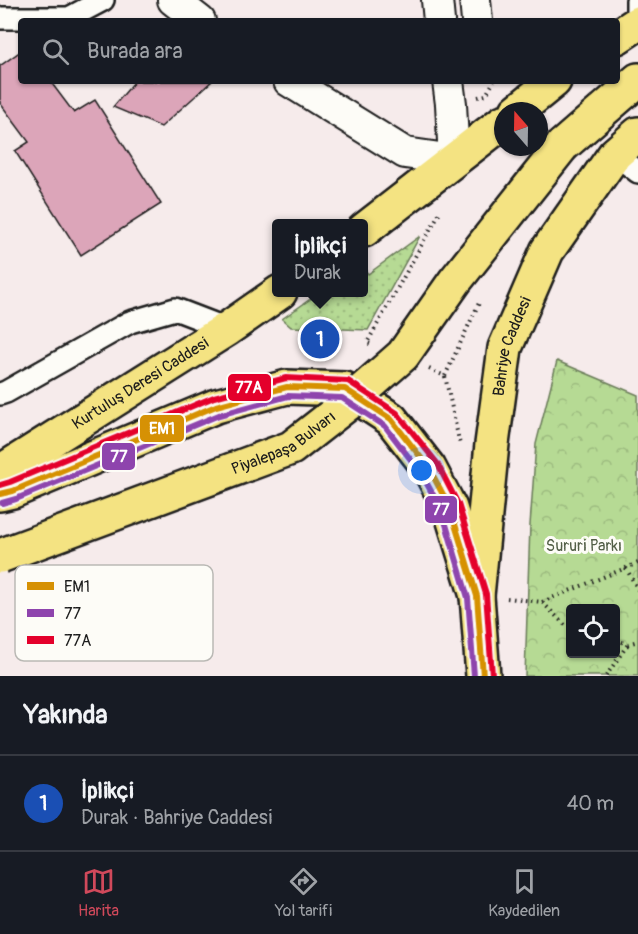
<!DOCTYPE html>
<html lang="tr">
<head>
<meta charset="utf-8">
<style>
	body { margin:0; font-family:Pangolin,sans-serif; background:#242831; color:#f1f3f6 }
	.controls { position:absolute; right:18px; bottom:18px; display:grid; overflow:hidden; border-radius:6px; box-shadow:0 2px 4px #0004 }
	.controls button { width:54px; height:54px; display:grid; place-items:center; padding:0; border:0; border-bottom:2px solid #363941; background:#171b24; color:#f1f3f6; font:30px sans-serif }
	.compass { position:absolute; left:494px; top:102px; width:54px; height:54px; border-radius:50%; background:#171b24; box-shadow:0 2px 4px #0004; rotate:340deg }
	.you { position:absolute; left:422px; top:471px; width:21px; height:21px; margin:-15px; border:4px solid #fff; border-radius:50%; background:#1a73e8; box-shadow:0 0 0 9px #1a73e833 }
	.badge { display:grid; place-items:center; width:39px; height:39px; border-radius:50%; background:#d1495b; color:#fff; font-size:20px; font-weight:700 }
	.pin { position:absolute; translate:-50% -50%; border:3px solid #fff; box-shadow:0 2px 6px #0006 }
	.popup { position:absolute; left:272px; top:219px; width:96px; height:78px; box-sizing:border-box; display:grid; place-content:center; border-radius:6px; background:#171b24; filter:drop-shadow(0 2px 4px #0005); font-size:20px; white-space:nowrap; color:#9ea1a6 }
	.popup b { font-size:22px; color:#f1f3f6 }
	.popup::after { content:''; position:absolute; left:50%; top:100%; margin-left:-12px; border:12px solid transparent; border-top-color:#171b24 }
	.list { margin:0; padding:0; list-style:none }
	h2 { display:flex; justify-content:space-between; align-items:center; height:78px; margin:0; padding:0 24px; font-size:26px }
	h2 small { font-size:20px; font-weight:400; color:#9ea1a6 }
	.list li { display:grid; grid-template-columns:39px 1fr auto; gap:18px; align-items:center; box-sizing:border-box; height:96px; padding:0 24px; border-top:2px solid #363941 }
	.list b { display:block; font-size:22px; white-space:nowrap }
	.list p { margin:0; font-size:20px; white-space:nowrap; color:#9ea1a6 }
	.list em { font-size:20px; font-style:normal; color:#9ea1a6 }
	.icon { flex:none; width:33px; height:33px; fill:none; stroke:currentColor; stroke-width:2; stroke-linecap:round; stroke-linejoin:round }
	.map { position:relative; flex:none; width:638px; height:676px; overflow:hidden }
	.search { position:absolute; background:#171b24; box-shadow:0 2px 4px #0004; left:18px; right:18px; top:18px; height:66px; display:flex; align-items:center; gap:15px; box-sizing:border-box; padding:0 21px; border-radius:6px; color:#9ea1a6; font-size:22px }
	.sheet { height:174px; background:#171b24 }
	nav { display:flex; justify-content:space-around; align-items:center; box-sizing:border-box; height:84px; border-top:2px solid #363941; background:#171b24; font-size:16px; color:#9ea1a6 }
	nav a { display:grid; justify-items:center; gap:3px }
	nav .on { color:#d1495b }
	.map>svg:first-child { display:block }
	.grass { fill:url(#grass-dots); stroke:#697b58; stroke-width:1.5 }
	.park { fill:url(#park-crowns); stroke:#697b58; stroke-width:1.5; fill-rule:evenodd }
	.building { fill:#dca5b9; stroke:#1c1c1c; stroke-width:1.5 }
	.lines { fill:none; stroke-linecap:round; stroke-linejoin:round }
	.street-casing { stroke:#1c1c1c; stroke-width:26 }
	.secondary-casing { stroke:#1c1c1c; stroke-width:34 }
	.primary-casing { stroke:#1c1c1c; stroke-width:38 }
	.path { stroke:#1c1c1c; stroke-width:4; stroke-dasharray:1.5 4.5; stroke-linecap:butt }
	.street { stroke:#fdfcf7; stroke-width:21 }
	.secondary { stroke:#fdfcf7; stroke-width:30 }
	.primary { stroke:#f4e382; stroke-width:33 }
	.primary-bridge-casing { stroke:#1c1c1c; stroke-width:38; stroke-linecap:butt }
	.primary-bridge { stroke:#f4e382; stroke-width:33 }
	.bus-1-casing { stroke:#fdfcf7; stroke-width:10 }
	.bus-2-casing { stroke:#fdfcf7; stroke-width:10 }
	.bus-3-casing { stroke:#fdfcf7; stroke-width:10 }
	.bus-1 { stroke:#d69104; stroke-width:6 }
	.bus-2 { stroke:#8e44ad; stroke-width:6 }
	.bus-3 { stroke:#e4002b; stroke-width:6 }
	.labels { text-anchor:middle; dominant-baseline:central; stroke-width:6; stroke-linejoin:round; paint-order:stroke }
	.street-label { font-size:16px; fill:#1c1c1c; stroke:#fdfcf7 }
	.park-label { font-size:16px; fill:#525e46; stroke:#fdfcf7 }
	.key { fill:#fdfcf7; stroke:#bab9b5; stroke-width:1.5 }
	.key-label { font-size:16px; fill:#1c1c1c }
	.line-badge { stroke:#fdfcf7; stroke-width:2 }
	.badge-label { font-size:16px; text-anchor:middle; font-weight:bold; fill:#fff }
</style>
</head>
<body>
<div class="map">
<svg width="638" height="676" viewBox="0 0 638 676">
	<defs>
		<pattern id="grass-dots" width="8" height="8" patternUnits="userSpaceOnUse" patternTransform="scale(1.5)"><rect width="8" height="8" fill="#b6da94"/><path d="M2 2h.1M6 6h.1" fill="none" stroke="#9cba7f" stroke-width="1.8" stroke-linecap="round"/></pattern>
		<pattern id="park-crowns" width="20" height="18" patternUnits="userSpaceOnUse" patternTransform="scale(1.5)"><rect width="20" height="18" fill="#b6da94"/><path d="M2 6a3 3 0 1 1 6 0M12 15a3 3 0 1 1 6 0" fill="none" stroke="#9cba7f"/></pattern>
	</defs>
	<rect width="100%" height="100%" fill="#f6ebeb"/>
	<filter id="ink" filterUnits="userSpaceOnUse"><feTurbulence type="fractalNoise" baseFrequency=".0167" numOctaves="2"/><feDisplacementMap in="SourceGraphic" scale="12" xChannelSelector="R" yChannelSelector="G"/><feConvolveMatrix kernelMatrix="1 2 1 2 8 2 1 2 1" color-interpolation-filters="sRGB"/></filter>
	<g filter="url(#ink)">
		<!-- grass -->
		<path class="grass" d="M420,236L368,330L291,327L282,319L319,293L364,292V268L368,274Z"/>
		<!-- park -->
		<path class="park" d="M557,361L638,395V676H525L530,525L536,444ZM570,608H616V654H570Z"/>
		<!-- building -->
		<path class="building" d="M21,51V81H50L74,113L95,100L161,204L81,255L15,151L29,142L0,103V66Z
			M135,81H212L161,127L113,107Z"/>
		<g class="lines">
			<!-- street casing -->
			<g class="street-casing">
				<path id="street" d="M0,18H69L103,0
					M637,24V0
					M615,154L638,172
					M0,394L6,392L130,322L175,309L227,329"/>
			</g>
			<!-- secondary casing -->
			<g class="secondary-casing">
				<path id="secondary" d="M173,0L200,21
					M437,0L439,21
					M475,0L477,21
					M289,81L405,153L454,160L451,104L448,81"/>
			</g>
			<!-- primary casing -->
			<g class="primary-casing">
				<g id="primary">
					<path d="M617,37L638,23"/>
					<path d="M517,111L554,81"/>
					<path d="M562,146L638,80"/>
					<path d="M364,230L503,122"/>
					<path id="s1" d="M0,472L227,329L280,292"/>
					<path d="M0,494L13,491L216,406L287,387L345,389L391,419L429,468L450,508L477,596"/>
					<path id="s2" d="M483,676L477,596L492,444L505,348L547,251L615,154L638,134"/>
				</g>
			</g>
			<!-- path -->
			<path class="path" d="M478,97L486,95L494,81
				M370,344L367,343L441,210
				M429,369L445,376L460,445
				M445,376L479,303
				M626,568L638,590
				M507,598L542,602L566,626L570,627
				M542,602L638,563
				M616,640L628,644L638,641
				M606,676L628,644"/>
			<!-- street -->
			<use href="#street" class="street"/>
			<!-- secondary -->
			<use href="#secondary" class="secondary"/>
			<!-- primary -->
			<use href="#primary" class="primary"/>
			<!-- primary-bridge casing -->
			<g class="primary-bridge-casing">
				<g id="primary-bridge">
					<path id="s3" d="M0,556L291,448L346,405L403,355L455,281L562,146"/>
				</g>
			</g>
			<!-- primary-bridge -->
			<use href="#primary-bridge" class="primary-bridge"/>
			<!-- bus-1 casing -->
			<g class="bus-1-casing">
				<path id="bus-1" d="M0,494L13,491L216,406L287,387L345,389L391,419L429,468L450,508L477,596L483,676"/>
			</g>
			<!-- bus-2 casing -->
			<g class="bus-2-casing">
				<path id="bus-2" d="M2,503L16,499L219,415L288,396L342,398L385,426L421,473L442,511L468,598L474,676"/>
			</g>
			<!-- bus-3 casing -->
			<g class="bus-3-casing">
				<path id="bus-3" d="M0,485L10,482L214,397L286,378L348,381L397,413L437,463L458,504L486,594L492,675"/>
			</g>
			<!-- bus-1 -->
			<use href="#bus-1" class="bus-1"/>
			<!-- bus-2 -->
			<use href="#bus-2" class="bus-2"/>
			<!-- bus-3 -->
			<use href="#bus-3" class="bus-3"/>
		</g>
	</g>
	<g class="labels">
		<!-- street labels -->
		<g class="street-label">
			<text stroke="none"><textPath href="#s2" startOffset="333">Bahriye Caddesi</textPath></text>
			<text stroke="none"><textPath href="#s1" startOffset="166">Kurtuluş Deresi Caddesi</textPath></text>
			<text stroke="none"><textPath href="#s3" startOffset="306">Piyalepaşa Bulvarı</textPath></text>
		</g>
		<!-- park labels -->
		<g class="park-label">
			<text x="584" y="546">Sururi Parkı</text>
		</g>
	</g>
	<!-- legend -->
	<rect x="15" y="565" width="198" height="96" rx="9" class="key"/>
	<rect x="27" y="582" width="27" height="8" fill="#d69104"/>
	<rect x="27" y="609" width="27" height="8" fill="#8e44ad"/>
	<rect x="27" y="636" width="27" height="8" fill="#e4002b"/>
	<g class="key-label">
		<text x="64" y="592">EM1</text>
		<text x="64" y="619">77</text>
		<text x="64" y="646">77A</text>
	</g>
	<g class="line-badge">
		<rect x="227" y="373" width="45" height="29" rx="6" fill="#e4002b"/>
		<rect x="139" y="414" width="46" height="29" rx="6" fill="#d69104"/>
		<rect x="101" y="442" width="35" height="29" rx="6" fill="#8e44ad"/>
		<rect x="424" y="495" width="34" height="29" rx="6" fill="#8e44ad"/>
	</g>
	<g class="badge-label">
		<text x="249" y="393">77A</text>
		<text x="162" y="434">EM1</text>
		<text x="119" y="462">77</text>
		<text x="441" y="515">77</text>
	</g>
</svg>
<div class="controls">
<button><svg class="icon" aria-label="locate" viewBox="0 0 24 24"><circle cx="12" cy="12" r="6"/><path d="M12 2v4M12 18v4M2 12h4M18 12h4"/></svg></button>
</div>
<svg class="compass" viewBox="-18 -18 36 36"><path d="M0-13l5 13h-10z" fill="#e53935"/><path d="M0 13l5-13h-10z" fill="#9ea1a6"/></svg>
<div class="you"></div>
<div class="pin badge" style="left:320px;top:339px;background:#1a4fb4">1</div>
<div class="popup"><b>İplikçi</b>Durak</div>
<div class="search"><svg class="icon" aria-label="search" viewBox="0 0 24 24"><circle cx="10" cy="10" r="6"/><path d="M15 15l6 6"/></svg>Burada ara</div>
</div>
<section class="sheet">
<h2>Yakında<small></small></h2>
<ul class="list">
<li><span class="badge" style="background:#1a4fb4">1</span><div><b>İplikçi</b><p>Durak · Bahriye Caddesi</p></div><em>40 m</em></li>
</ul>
</section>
<nav>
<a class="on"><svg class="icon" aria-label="map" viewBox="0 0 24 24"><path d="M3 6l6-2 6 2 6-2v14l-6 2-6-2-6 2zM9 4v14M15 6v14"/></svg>Harita</a>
<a><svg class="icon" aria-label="directions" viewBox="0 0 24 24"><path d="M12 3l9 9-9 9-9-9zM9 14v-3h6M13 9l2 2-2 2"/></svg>Yol tarifi</a>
<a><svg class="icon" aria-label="saved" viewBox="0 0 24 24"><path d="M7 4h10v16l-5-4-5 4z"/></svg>Kaydedilen</a>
</nav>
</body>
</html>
